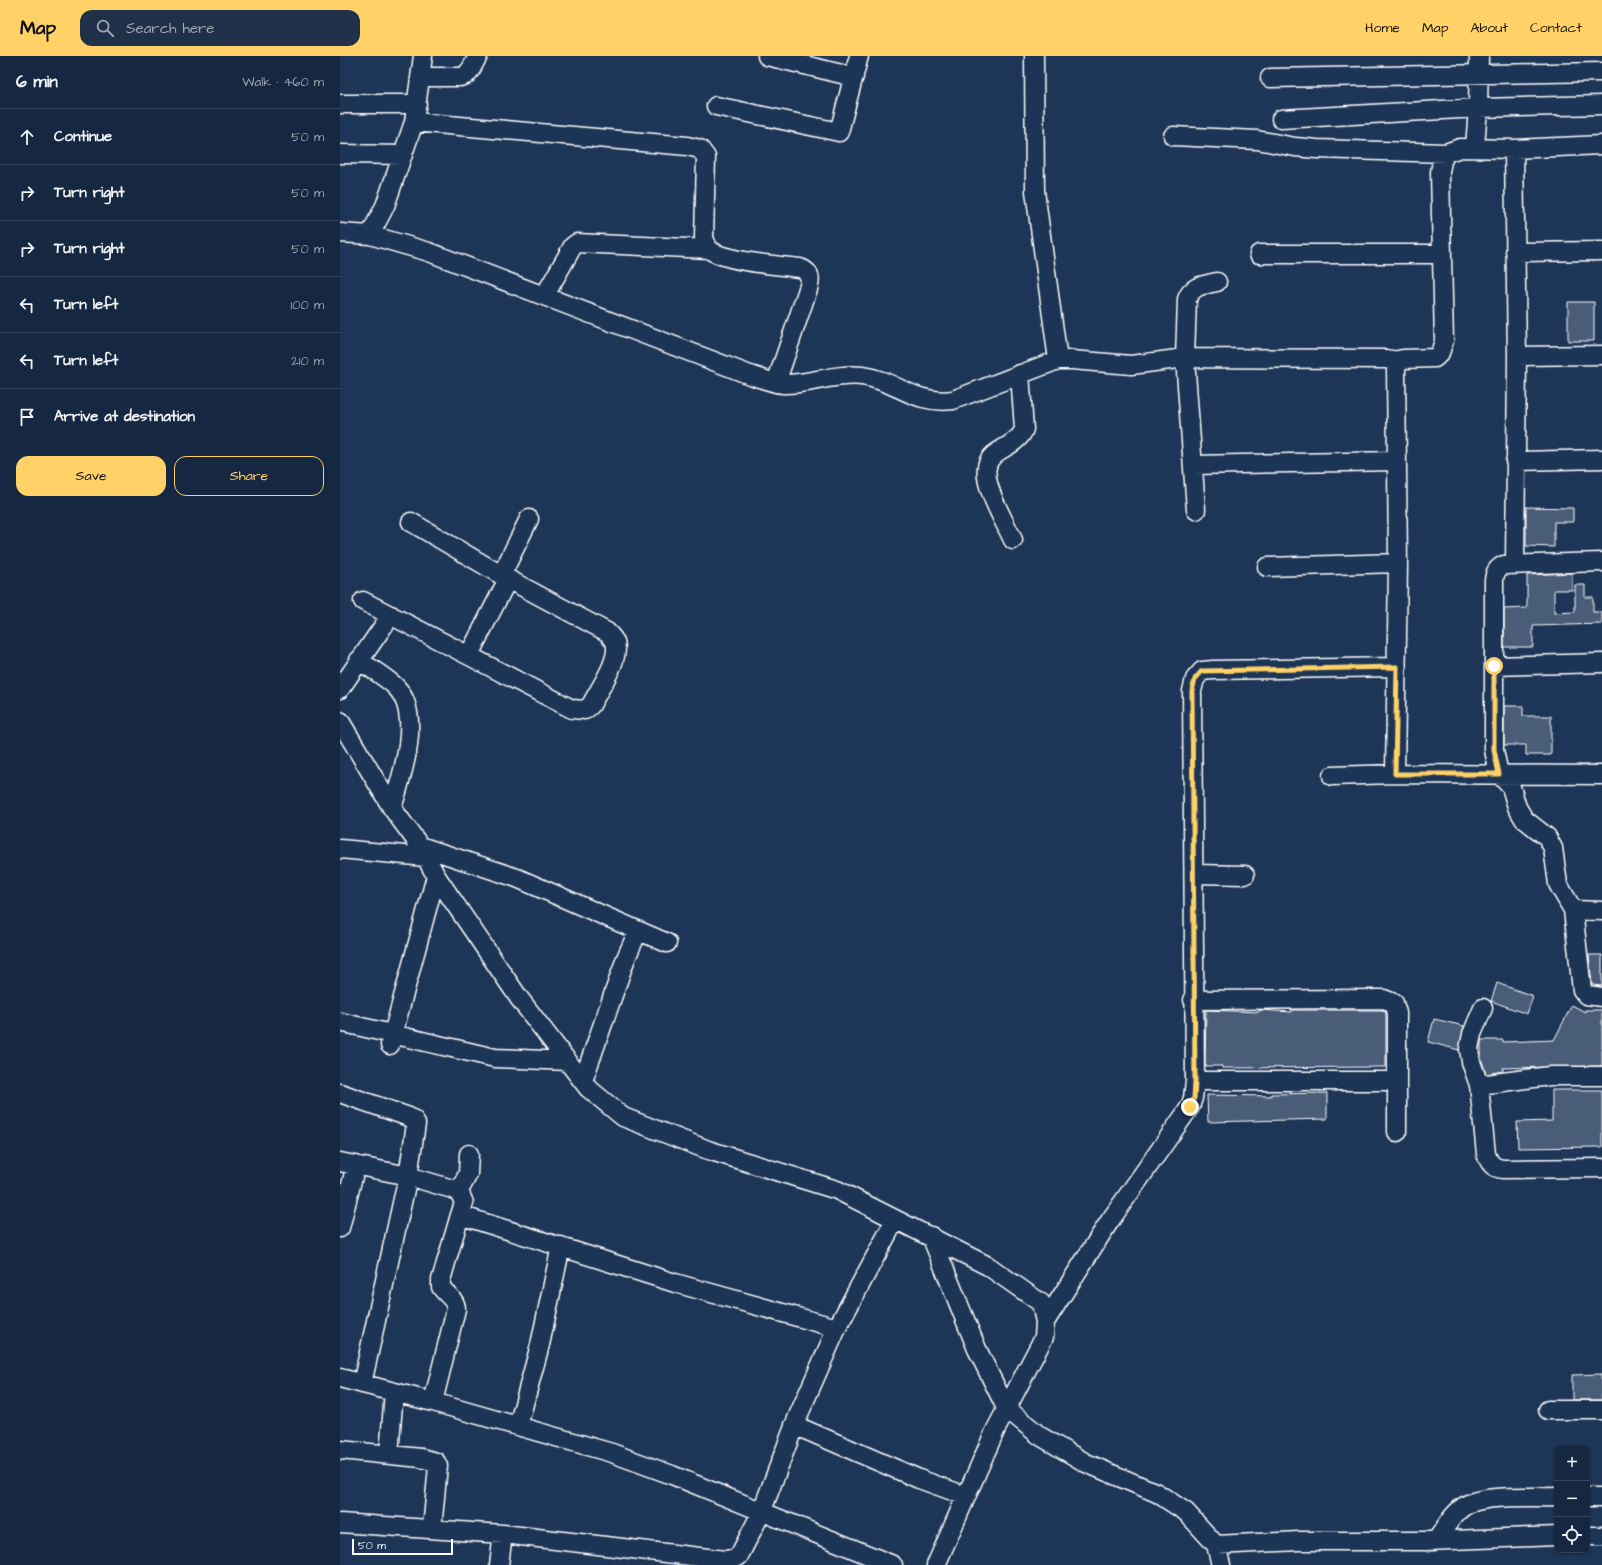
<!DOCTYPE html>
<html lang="en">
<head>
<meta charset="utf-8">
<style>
	body { margin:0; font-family:"Architects Daughter",sans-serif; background:#1f3048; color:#f1f3f6 }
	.controls { position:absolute; right:12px; bottom:12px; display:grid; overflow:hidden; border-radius:8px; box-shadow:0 1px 3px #0004 }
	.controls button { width:36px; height:36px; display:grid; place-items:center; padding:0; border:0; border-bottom:1px solid #35445a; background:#162841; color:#f1f3f6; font:20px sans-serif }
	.scale { position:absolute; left:12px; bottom:10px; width:101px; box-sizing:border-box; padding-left:4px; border:2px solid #fff; border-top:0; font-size:11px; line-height:14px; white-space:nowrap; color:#fff; -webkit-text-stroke:3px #1d3557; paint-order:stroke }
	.stop { position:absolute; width:12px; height:12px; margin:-9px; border:3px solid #ffd166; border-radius:50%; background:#fff }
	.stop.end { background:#ffd166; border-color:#fff; box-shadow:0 1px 4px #0008 }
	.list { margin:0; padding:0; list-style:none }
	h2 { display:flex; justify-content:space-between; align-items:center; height:52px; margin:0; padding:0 16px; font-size:17px }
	h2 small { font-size:13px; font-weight:400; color:#9ea6b1 }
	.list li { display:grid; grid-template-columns:26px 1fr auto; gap:12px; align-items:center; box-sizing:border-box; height:56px; padding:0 16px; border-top:1px solid #35445a }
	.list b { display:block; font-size:15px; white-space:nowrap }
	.list em { font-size:13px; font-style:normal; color:#9ea6b1 }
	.actions { display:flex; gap:8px; padding:12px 16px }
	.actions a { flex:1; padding:9px 0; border:1px solid #ffd166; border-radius:12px; text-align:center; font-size:14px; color:#ffd166 }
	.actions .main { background:#ffd166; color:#111 }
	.icon { flex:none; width:22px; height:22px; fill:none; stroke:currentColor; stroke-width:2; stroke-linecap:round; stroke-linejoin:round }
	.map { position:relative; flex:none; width:1262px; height:1509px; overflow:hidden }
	header { display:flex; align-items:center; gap:24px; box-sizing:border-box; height:56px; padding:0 20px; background:#ffd166; color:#111 }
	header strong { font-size:19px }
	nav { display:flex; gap:22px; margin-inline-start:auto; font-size:14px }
	.search { width:280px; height:36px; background:#1f3048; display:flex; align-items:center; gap:10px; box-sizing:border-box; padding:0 14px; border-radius:12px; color:#9ea6b1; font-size:15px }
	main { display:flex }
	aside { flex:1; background:#162841 }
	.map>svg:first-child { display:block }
	.building { fill:#4a5d79; stroke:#fff }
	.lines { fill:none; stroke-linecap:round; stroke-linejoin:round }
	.minor-casing { stroke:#fff; stroke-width:21 }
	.minor { stroke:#1d3557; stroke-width:18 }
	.route { stroke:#ffd166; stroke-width:5 }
</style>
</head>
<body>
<header>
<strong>Map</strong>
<div class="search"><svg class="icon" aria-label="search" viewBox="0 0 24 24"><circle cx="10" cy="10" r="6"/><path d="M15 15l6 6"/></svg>Search here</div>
<nav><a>Home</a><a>Map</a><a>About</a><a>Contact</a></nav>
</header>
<main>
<aside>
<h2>6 min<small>Walk · 460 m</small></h2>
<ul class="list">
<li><svg class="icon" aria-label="ahead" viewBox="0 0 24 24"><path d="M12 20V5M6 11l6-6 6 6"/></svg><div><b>Continue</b></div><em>50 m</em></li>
<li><svg class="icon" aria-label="right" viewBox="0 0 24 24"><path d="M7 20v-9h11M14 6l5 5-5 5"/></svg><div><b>Turn right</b></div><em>50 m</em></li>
<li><svg class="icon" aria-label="right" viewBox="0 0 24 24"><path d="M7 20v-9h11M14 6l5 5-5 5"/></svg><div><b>Turn right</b></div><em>50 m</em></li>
<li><svg class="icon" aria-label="left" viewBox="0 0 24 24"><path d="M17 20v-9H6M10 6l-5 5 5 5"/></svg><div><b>Turn left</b></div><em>100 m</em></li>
<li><svg class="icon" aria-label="left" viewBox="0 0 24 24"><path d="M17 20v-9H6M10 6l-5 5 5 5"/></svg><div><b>Turn left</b></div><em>210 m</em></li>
<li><svg class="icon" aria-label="arrive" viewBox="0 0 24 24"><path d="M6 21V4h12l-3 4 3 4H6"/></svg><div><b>Arrive at destination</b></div></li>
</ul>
<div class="actions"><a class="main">Save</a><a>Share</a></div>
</aside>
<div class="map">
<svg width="1262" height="1509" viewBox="0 0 1262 1509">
	<rect width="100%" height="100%" fill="#1d3557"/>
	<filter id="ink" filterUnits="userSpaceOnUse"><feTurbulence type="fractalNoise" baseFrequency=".025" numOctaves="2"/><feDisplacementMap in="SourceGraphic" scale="8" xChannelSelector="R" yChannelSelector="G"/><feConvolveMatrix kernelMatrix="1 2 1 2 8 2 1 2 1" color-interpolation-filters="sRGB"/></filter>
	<g filter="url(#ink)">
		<!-- building -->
		<path class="building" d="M1228,246H1254V285H1228Z
			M1186,451L1233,452V466H1214V491L1186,490Z
			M1232,517V534H1214V557L1235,556V529H1245V541H1253V556H1262V568L1193,570V591H1164V553L1187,552V519Z
			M1164,650H1183V660H1211V699H1186V689H1164Z
			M1249,899H1262V930L1252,929Z
			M1157,927L1193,940L1187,958L1151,945Z
			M1232,949L1245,956V954H1262V1010L1163,1012V1015L1146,1018L1141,1002V984H1163V986L1214,984Z
			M866,954L919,956V954L952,956V954H1042L1045,955L1046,959V1011L882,1012V1010H865Z
			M1094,963L1124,970L1119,994L1088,986Z
			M1212,1034H1262V1091L1178,1092L1177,1066L1212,1065Z
			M987,1037V1063L868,1066L867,1039L931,1040V1038Z
			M1261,1318L1262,1344H1232V1319Z"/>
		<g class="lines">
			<!-- minor casing -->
			<g class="minor-casing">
				<path id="minor" d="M427,0L514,21
					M694,0L695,135L718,304
					M81,21H120L126,19L131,13L138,0
					M930,22L1262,16
					M0,48H77
					M376,50L499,76L519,0
					M941,63L1138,52L1262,49
					M74,66L347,90L360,93L366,101L364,182C366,186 367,191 369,193C381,205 442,210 460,212C472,216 471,225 467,236L436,327
					M833,80L917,84L955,91L977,93L1106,97
					M1135,91L1138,52L1139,0
					M1174,93L1177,300L1175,508
					M0,98L63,99
					M0,177L30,179L89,196L410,319C421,322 432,327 443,328C468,329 495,317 522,320C556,324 573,349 613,344L718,304H732L791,309L845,302L1046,303L1058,305
					M30,179L45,150L74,66L83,0
					M1175,196L1262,195
					M919,198H1101
					M205,239L233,190L237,187L369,193
					M1177,300L1262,299
					M1175,405L1262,403
					M854,409L1057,405
					M856,454L845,302L847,243C852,229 864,229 877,226
					M673,484C665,466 643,430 647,411C648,403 653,399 659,395C669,389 681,383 684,373L680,318
					M1262,506L1164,509C1157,512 1155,516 1154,524V694L1159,718L1171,731L1177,751L1184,763L1207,781L1213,792L1218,828L1233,854L1242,934L1246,939L1262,941
					M927,511L1058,507
					M162,518L189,463
					M23,545L232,653L245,654L251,649C259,633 281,603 275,586C273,582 270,579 267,576L168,523L71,466
					M129,599L168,523
					M19,604C31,613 46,621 56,631C83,659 62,720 52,752
					M1154,610L1262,607
					M0,633L51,559
					M0,665L52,752L80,790L96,820L179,942L248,1032L283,1061L368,1094L497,1134L648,1210L701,1247L705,1266L704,1281L655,1375L596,1509
					M1055,718L1058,507L1056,313L1058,304L1063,303L1095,302L1100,297L1104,285L1100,116L1102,105L1106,97L1120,92L1174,93L1262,89
					M992,720L1055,718L1262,719
					M80,790L177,822L327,887
					M0,793L86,801
					M854,818L905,819
					M1233,854L1262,855
					M853,944L1044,943L1054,947L1057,957V1076
					M1143,952L1132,978L1129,993L1131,1006L1139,1029L1146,1098C1150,1108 1153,1112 1163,1113L1262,1112
					M0,966L155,1002L228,1005
					M50,989L96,820
					M243,1025L286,902L298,875
					M855,1025H1057
					M1139,1029L1210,1020H1262
					M0,1037L69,1061L74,1064L76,1068L68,1120L22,1328
					M0,1106L68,1120L119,1135L124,1147L120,1159L335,1227L497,1272
					M119,1135L128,1118L129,1098
					M0,1172L16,1109
					M591,1180L637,1293L666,1352L700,1380L746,1407L817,1437L846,1456L876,1489L959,1485H1086L1217,1480
					M705,1266L769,1166L850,1051L853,1042L855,1025L852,635L855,623L862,615L873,614L1057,611
					M0,1322L93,1346L272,1397L332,1419L553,1509
					M93,1346L116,1253C116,1243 106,1239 101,1231V1224L120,1159
					M1208,1354H1262
					M454,1369L579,1423L626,1440
					M178,1370L200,1289L221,1190
					M0,1394L81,1402L96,1406L98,1410L92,1473
					M49,1398L54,1336
					M1247,1441H1262
					M0,1467L163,1478L385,1504L396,1502L399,1500L421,1457L458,1360L497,1272L555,1164
					M1247,1480H1262
					M1096,1485C1105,1472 1114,1455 1128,1448C1148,1438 1194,1442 1217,1441
					M876,1489L881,1509
					M159,1509L163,1478"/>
			</g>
			<!-- minor -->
			<use href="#minor" class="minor"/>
		</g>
	</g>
	<g class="lines" filter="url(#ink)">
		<!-- route -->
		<path class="route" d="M850,1051L854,1042L855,1026L852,635L855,623L862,615L1057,611L1055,718H1159L1154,694V610"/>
	</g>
</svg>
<div class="controls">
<button>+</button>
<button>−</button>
<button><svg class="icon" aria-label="locate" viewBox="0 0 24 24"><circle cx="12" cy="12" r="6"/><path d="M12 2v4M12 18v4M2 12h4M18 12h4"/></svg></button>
</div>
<div class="scale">50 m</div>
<div class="stop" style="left:1154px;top:610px"></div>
<div class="stop end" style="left:850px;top:1051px"></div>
</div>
</main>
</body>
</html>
